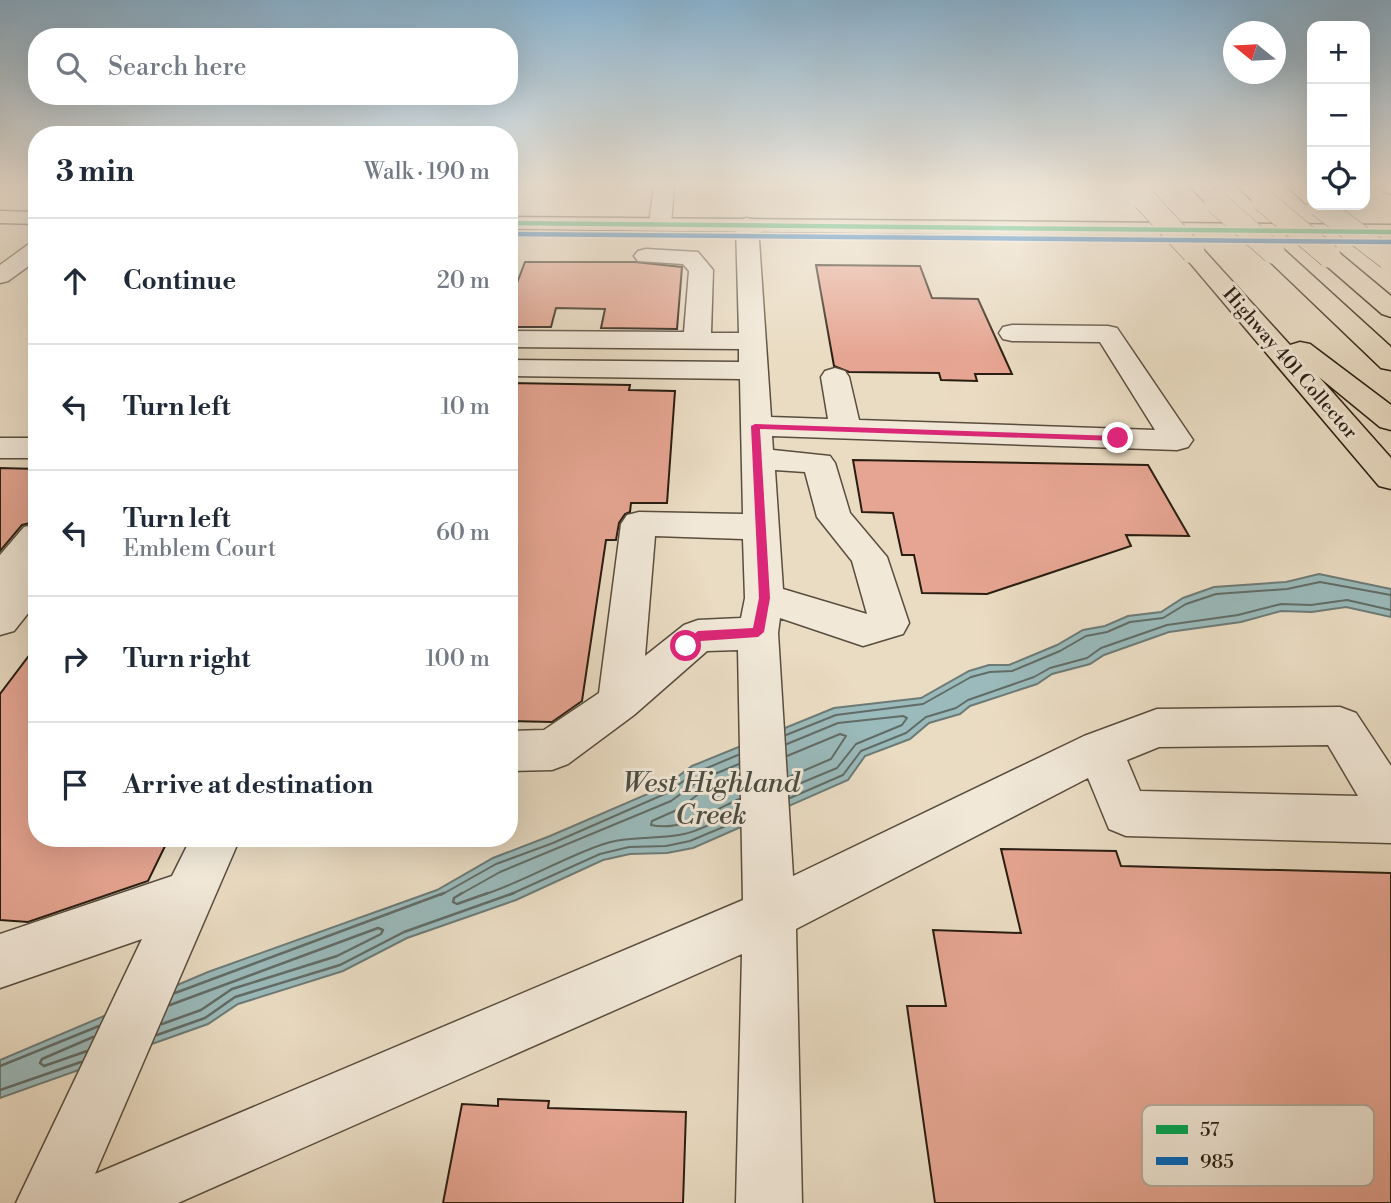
<!DOCTYPE html>
<html lang="en">
<head>
<meta charset="utf-8">
<style>
	body { margin:0; font-family:"Libre Bodoni",serif; background:#f2f2f3; color:#1f2937 }
	.controls { position:absolute; right:21px; top:21px; display:grid; overflow:hidden; border-radius:14px; box-shadow:0 7px 28px #0002 }
	.controls button { width:63px; height:63px; display:grid; place-items:center; padding:0; border:0; border-bottom:2px solid #e0e1e3; background:#fff; color:#1f2937; font:35px sans-serif }
	.compass { position:absolute; left:1223px; top:21px; width:63px; height:63px; border-radius:50%; background:#fff; box-shadow:0 7px 28px #0002; rotate:288deg }
	.stop { position:absolute; width:21px; height:21px; margin:-16px; border:5px solid #db2777; border-radius:50%; background:#fff }
	.stop.end { background:#db2777; border-color:#fff; box-shadow:0 2px 7px #0008 }
	.list { margin:0; padding:0; list-style:none }
	h2 { display:flex; justify-content:space-between; align-items:center; height:91px; margin:0; padding:0 28px; font-size:30px }
	h2 small { font-size:23px; font-weight:400; color:#747a83 }
	.list li { display:grid; grid-template-columns:46px 1fr auto; gap:21px; align-items:center; box-sizing:border-box; height:126px; padding:0 28px; border-top:2px solid #e0e1e3 }
	.list b { display:block; font-size:26px; white-space:nowrap }
	.list p { margin:0; font-size:23px; white-space:nowrap; color:#747a83 }
	.list em { font-size:23px; font-style:normal; color:#747a83 }
	.icon { flex:none; width:38px; height:38px; fill:none; stroke:currentColor; stroke-width:2; stroke-linecap:round; stroke-linejoin:round }
	.map { position:relative; flex:none; width:1391px; height:1203px; overflow:hidden }
	.search { position:absolute; background:#fff; box-shadow:0 7px 28px #0002; left:28px; top:28px; width:490px; height:77px; display:flex; align-items:center; gap:18px; box-sizing:border-box; padding:0 24px; border-radius:28px; color:#747a83; font-size:26px }
	.panel { position:absolute; background:#fff; box-shadow:0 7px 28px #0002; left:28px; top:126px; width:490px; height:721px; border-radius:28px }
	.map>svg:first-child { display:block }
	.water { fill:#9ababb; stroke:#6d7b77; stroke-width:2 }
	.lines { fill:none; stroke-linecap:round; stroke-linejoin:round }
	.shore-far1 { stroke:#626c66; stroke-width:2 }
	.shore { stroke:#626c66; stroke-width:2.5 }
	.building { fill:#e6a592; stroke:#291d11; stroke-width:2 }
	.minor-casing { stroke:#594d3e; stroke-width:3 }
	.major-casing { stroke:#291d11; stroke-width:3 }
	.highway-casing { stroke:#291d11; stroke-width:3 }
	.minor { fill:#f1e8d8; fill-rule:evenodd }
	.major { fill:#eadcc3; fill-rule:evenodd }
	.highway { fill:#eadcc3; fill-rule:evenodd }
	.highway-bridge-casing { stroke:#291d11; stroke-width:24; stroke-linecap:butt }
	.highway-bridge { stroke:#eadcc3; stroke-width:23 }
	.bus-1-casing { stroke:#f1e8d8; stroke-width:8 }
	.bus-2-casing { stroke:#f1e8d8; stroke-width:8 }
	.bus-1 { stroke:#00a651; stroke-width:4.5 }
	.bus-2 { stroke:#0065bd; stroke-width:4.5 }
	.route { fill:#db2777 }
	.labels { text-anchor:middle; dominant-baseline:central; stroke-width:6; stroke-linejoin:round; paint-order:stroke }
	.far-street-label { font-size:19px; fill:#291d11; stroke:#f1e8d8 }
	.near-water-label { font-size:28px; font-style:italic; fill:#4b4c44; stroke:#f1e8d8 }
	.key { fill:#f1e8d8; stroke:#b5ab9c; stroke-width:2 }
	.key-label { font-size:19px; fill:#291d11 }
</style>
</head>
<body>
<div class="map">
<svg width="1391" height="1203" viewBox="0 0 1391 1203">
	<rect width="100%" height="100%" fill="#eadcc3"/>
	<filter id="stains"><feTurbulence type="fractalNoise" baseFrequency=".00286" numOctaves="4"/><feColorMatrix values="0 0 0 0 .2 0 0 0 0 .09 0 0 0 0 .02 0 0 0 .5 -.17"/></filter>
	<radialGradient id="worn" r=".72"><stop offset=".6" stop-color="#630" stop-opacity="0"/><stop offset="1" stop-color="#630" stop-opacity=".3"/></radialGradient>
	<!-- water -->
	<path class="water" d="M1319,574L1391,589V617L1346,607L1312,612L1281,611L1241,622L1169,632L1104,655L1090,664L1052,674L1037,684L970,706L960,714L929,723L910,739L865,756L848,780L693,848L667,853L630,854L603,860L516,900L407,938L343,971L238,1004L208,1024L0,1098V1060L208,972L437,890L493,858L550,836L664,787L692,766L834,708L921,698L969,671L989,665H1009L1057,645L1083,630L1105,626L1128,616L1161,612L1183,598L1214,587L1286,582Z"/>
	<g class="lines">
		<!-- shore-far1 -->
		<path class="shore-far1" d="M786,735L836,715L923,704L971,677L990,672L1012,671L1060,651L1086,636L1107,632L1130,622L1163,618L1186,604L1216,594L1287,589L1320,582L1391,595
			M787,744L838,723L903,716L907,718L902,725L856,744L837,768L789,788
			M787,756L840,734L846,736L831,759L789,777
			M739,776L705,789L679,809L652,821L651,825C680,832 713,811 739,799
			M790,798L843,775L861,751L906,733L926,717L956,708L968,700L1034,677L1050,668L1087,658L1101,648L1167,625L1238,615L1281,604L1311,605L1347,600L1391,610
			M441,895L496,864L553,843L667,793L695,773L738,755
			M459,895L500,872L671,801L700,780L739,764
			M483,895C523,882 559,860 598,846C626,835 655,840 684,834C703,830 722,818 739,810
			M509,895L600,854L629,847L666,846L690,841L740,820"/>
		<!-- shore -->
		<path class="shore" d="M462,893L454,898L453,902L457,904L488,893
			M175,993L444,893
			M162,1024L201,1010L232,989L337,956L381,934L383,930L378,928L170,1005
			M157,1035L205,1018L235,997L340,965L404,932L514,893
			M87,1051L44,1066L40,1063L42,1059L93,1037
			M0,1066L99,1026
			M0,1090L81,1062"/>
	</g>
	<!-- building -->
	<path class="building" d="M525,262H635L682,267L677,329L601,328L605,309L556,308L551,327H509V304Z
		M816,265L920,266L932,298L978,299L1012,374H975L977,381L941,380L939,373L849,372L834,366Z
		M509,383L630,385L629,390L675,391L667,503H631L630,512L625,514L619,523L616,540H606L582,701L552,722L509,721Z
		M853,460L1148,465L1189,536L1126,535L1131,546L987,594L922,593L914,555H902L893,513L862,512Z
		M0,468L37,469V515L30,523L22,525L0,551Z
		M37,645V838H169L148,881L28,922L0,920V694Z
		M1001,849L1116,851L1121,866L1391,873V1203H935L907,1006H946L933,930L1021,933Z
		M498,1099L549,1101L548,1108L686,1112L683,1203H443L462,1104L498,1106Z"/>
	<g class="lines">
		<!-- minor casing -->
		<g class="minor-casing">
			<path id="minor" d="M654,186H674L671,224L668,229H652L649,224Z
				M1379,186H1391V194L1384,192Z
				M747,218L755,220L758,225L771,417L828,419L821,377L825,371L835,368L845,371L849,377L859,420L1155,430L1100,342L1012,341L1003,339L999,333L1003,327L1012,325L1108,326L1117,328L1193,440L1188,447L1177,450L772,436L773,450L830,456L835,463L850,513L887,557L909,623L903,634L863,646L780,618L778,633L793,876L1084,736L1157,709L1340,707L1356,713L1391,766V843L1126,836L1109,829L1088,778L796,929L802,1203H736L742,954L178,1203H16L142,939L0,988V934L172,876L191,838H240L95,1174L743,900L738,650L707,651L634,715L568,764L552,770L509,771V731L544,730L599,693L621,524L627,515L639,512L743,514L740,379L509,376V360L739,362V349L509,347V331L684,332L689,271L683,264L638,261L634,256L638,251L646,249L698,252L713,270L711,333H739L736,225L739,220ZM775,470L805,472L817,517L852,561L867,614L783,589ZM655,536L743,539L745,598L741,618L698,620L684,625L645,656ZM1328,745L1358,796L1140,791L1127,760L1159,747Z
				M37,242V260L8,281L0,283V265L29,244Z
				M0,438H37V458H0Z
				M37,524V602L14,631L0,635V555L24,527Z"/>
		</g>
		<!-- major casing -->
		<g class="major-casing">
			<path id="major" d="M0,211L37,212V224L0,223Z
				M509,217L1391,225V239L509,229Z"/>
		</g>
		<!-- highway casing -->
		<g class="highway-casing">
			<path id="highway" d="M1189,186H1211L1226,202L1223,206H1209Z
				M1237,186H1260L1273,200L1270,204H1256Z
				M1287,186H1310L1314,205L1305,203Z
				M1193,245L1201,247L1290,345L1300,342L1310,344L1391,405V430L1380,427L1319,377L1391,458V489L1379,486L1185,257L1182,252L1185,247Z
				M1273,245L1281,247L1391,347V370L1381,368L1265,257L1262,252L1265,247Z
				M1329,249L1337,251L1391,296V317L1382,314L1321,261L1317,256L1321,251Z"/>
		</g>
		<!-- minor -->
		<use href="#minor" class="minor"/>
		<!-- major -->
		<use href="#major" class="major"/>
		<!-- highway -->
		<use href="#highway" class="highway"/>
		<!-- highway-bridge casing -->
		<g class="highway-bridge-casing">
			<path id="highway-bridge" d="M1144,199L1193,252
				M1263,200L1329,256
				M1216,202L1273,252
				M1319,205L1388,258"/>
		</g>
		<!-- highway-bridge -->
		<use href="#highway-bridge" class="highway-bridge"/>
		<!-- bus-1 casing -->
		<g class="bus-1-casing">
			<path id="bus-1" d="M509,223L1391,232"/>
		</g>
		<!-- bus-2 casing -->
		<g class="bus-2-casing">
			<path id="bus-2" d="M509,234L1391,242"/>
		</g>
		<!-- bus-1 -->
		<use href="#bus-1" class="bus-1"/>
		<!-- bus-2 -->
		<use href="#bus-2" class="bus-2"/>
	</g>
	<!-- sky -->
	<linearGradient id="sky" x2="0" y2="1"><stop stop-color="#89b6d6"/><stop offset="0.52" stop-color="#f6efe4"/><stop offset="1" stop-color="#f6efe4" stop-opacity="0"/></linearGradient>
	<rect width="1391" height="355" fill="url(#sky)"/>
	<!-- route -->
	<path class="route" d="M755,424L1118,436L1123,438L1118,441L760,429L770,598L764,632L758,637L701,641L686,651L680,646L698,631L753,628L759,598L751,426Z"/>
	<g class="labels">
		<!-- far-street labels -->
		<g class="far-street-label">
			<text transform="translate(1290 363) rotate(49)">Highway 401 Collector</text>
		</g>
		<!-- near-water labels -->
		<g class="near-water-label">
			<text x="711" y="783">West Highland<tspan x="711" dy="32">Creek</tspan></text>
		</g>
	</g>
	<!-- legend -->
	<rect x="1142" y="1105" width="232" height="81" rx="10" class="key"/>
	<rect x="1156" y="1125" width="32" height="9" fill="#00a651"/>
	<rect x="1156" y="1157" width="32" height="8" fill="#0065bd"/>
	<g class="key-label">
		<text x="1200" y="1136">57</text>
		<text x="1200" y="1168">985</text>
	</g>
	<rect width="100%" height="100%" filter="url(#stains)"/>
	<rect width="100%" height="100%" fill="url(#worn)"/>
</svg>
<div class="controls">
<button>+</button>
<button>−</button>
<button><svg class="icon" aria-label="locate" viewBox="0 0 24 24"><circle cx="12" cy="12" r="6"/><path d="M12 2v4M12 18v4M2 12h4M18 12h4"/></svg></button>
</div>
<svg class="compass" viewBox="-18 -18 36 36"><path d="M0-13l5 13h-10z" fill="#e53935"/><path d="M0 13l5-13h-10z" fill="#747a83"/></svg>
<div class="stop" style="left:686px;top:646px"></div>
<div class="stop end" style="left:1118px;top:438px"></div>
<div class="search"><svg class="icon" aria-label="search" viewBox="0 0 24 24"><circle cx="10" cy="10" r="6"/><path d="M15 15l6 6"/></svg>Search here</div>
<section class="panel">
<h2>3 min<small>Walk · 190 m</small></h2>
<ul class="list">
<li><svg class="icon" aria-label="ahead" viewBox="0 0 24 24"><path d="M12 20V5M6 11l6-6 6 6"/></svg><div><b>Continue</b></div><em>20 m</em></li>
<li><svg class="icon" aria-label="left" viewBox="0 0 24 24"><path d="M17 20v-9H6M10 6l-5 5 5 5"/></svg><div><b>Turn left</b></div><em>10 m</em></li>
<li><svg class="icon" aria-label="left" viewBox="0 0 24 24"><path d="M17 20v-9H6M10 6l-5 5 5 5"/></svg><div><b>Turn left</b><p>Emblem Court</p></div><em>60 m</em></li>
<li><svg class="icon" aria-label="right" viewBox="0 0 24 24"><path d="M7 20v-9h11M14 6l5 5-5 5"/></svg><div><b>Turn right</b></div><em>100 m</em></li>
<li><svg class="icon" aria-label="arrive" viewBox="0 0 24 24"><path d="M6 21V4h12l-3 4 3 4H6"/></svg><div><b>Arrive at destination</b></div></li>
</ul>
</section>
</div>
</body>
</html>
